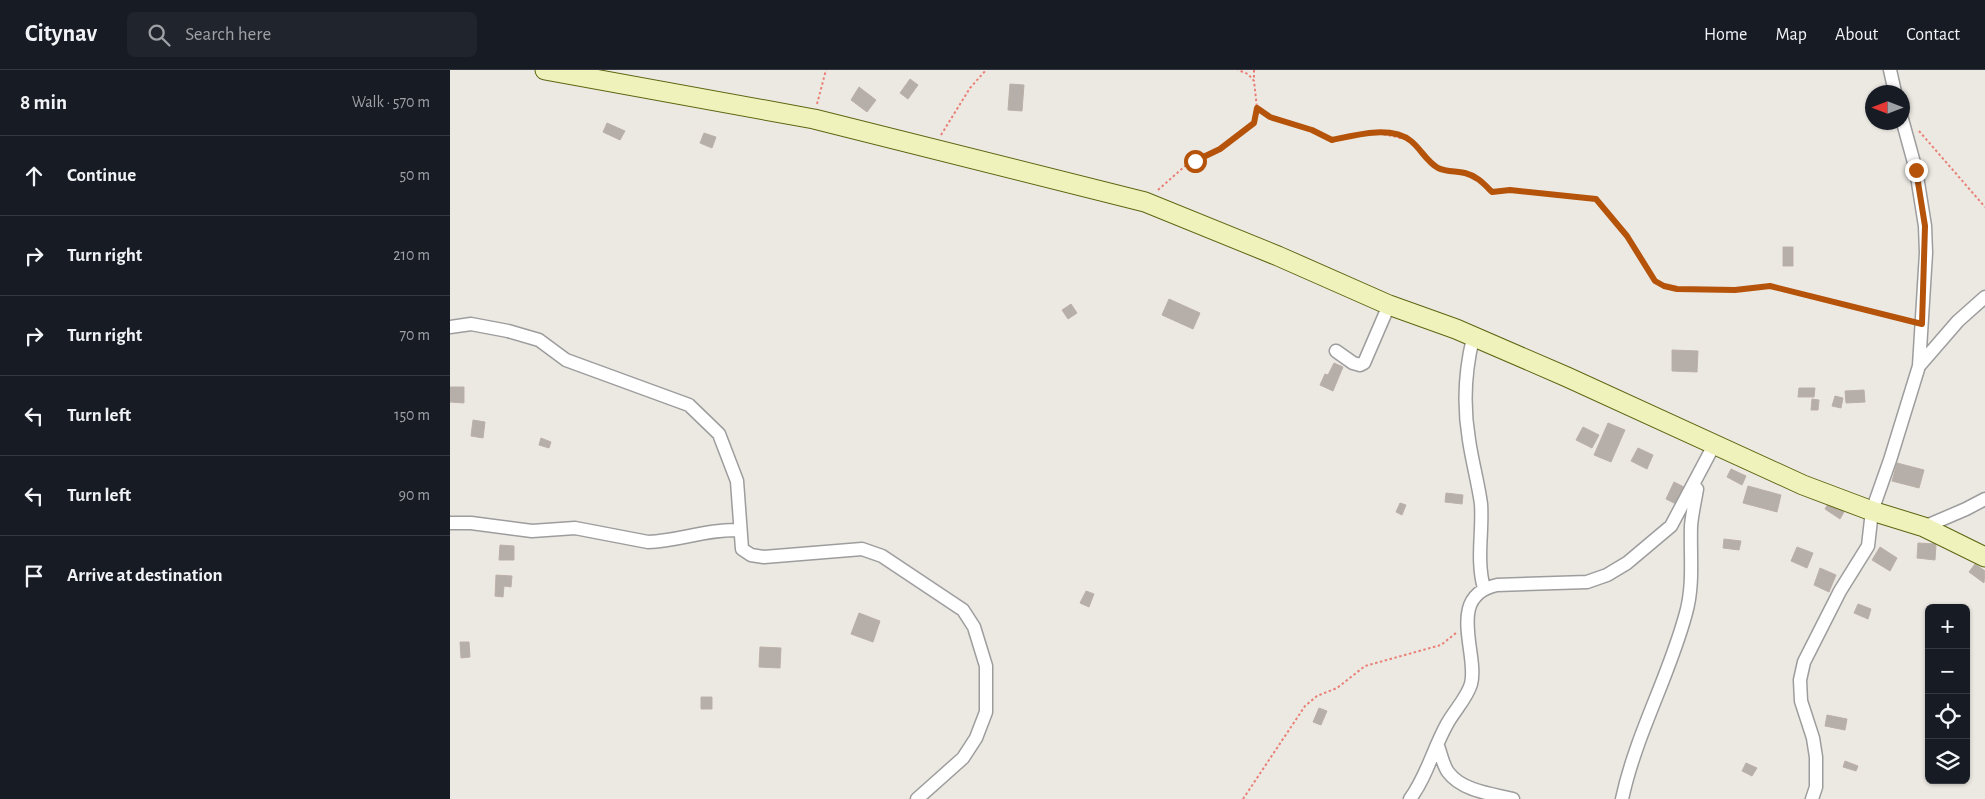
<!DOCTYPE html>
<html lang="en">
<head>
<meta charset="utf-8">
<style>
	body { margin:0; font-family:"Alegreya Sans",sans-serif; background:#20242c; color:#f1f3f6 }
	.controls { position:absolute; right:15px; bottom:15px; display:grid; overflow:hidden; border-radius:8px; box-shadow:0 1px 4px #0004 }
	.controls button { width:45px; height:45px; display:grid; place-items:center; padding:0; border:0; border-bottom:1px solid #363941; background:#171b24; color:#f1f3f6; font:25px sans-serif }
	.compass { position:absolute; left:1415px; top:15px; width:45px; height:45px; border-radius:50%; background:#171b24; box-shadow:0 1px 4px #0004; rotate:270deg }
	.stop { position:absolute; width:15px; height:15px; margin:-11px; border:4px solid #b45309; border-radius:50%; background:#fff }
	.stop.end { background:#b45309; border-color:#fff; box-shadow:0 1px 5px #0008 }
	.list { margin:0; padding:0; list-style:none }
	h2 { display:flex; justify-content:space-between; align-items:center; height:65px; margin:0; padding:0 20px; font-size:21px }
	h2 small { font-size:16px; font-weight:400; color:#9ea1a6 }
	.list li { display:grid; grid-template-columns:32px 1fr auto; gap:15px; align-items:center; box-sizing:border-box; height:80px; padding:0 20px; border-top:1px solid #363941 }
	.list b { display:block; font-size:19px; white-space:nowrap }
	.list em { font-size:16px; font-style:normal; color:#9ea1a6 }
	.icon { flex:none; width:28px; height:28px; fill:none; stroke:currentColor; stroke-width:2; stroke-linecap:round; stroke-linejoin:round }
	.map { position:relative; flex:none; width:1535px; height:729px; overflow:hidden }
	header { display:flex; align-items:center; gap:30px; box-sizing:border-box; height:70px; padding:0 25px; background:#171b24; border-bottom:1px solid #363941 }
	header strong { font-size:24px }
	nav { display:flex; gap:28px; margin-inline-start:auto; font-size:18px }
	.search { width:350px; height:45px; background:#20242c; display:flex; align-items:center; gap:12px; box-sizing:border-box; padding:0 18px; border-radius:8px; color:#9ea1a6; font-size:19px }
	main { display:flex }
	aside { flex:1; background:#171b24 }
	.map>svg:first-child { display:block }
	.building { fill:#b5aea9; stroke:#bcb0a7 }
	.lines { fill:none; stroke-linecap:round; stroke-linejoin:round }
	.minor-casing { stroke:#9d9d9d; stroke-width:15 }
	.secondary-casing { stroke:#5e6611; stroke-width:21 }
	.path { stroke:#e98077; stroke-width:2; stroke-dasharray:2.5 2.5; stroke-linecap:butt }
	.minor { stroke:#fff; stroke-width:12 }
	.secondary { stroke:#f0f2bc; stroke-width:19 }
	.route { stroke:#b45309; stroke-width:6 }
</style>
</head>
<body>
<header>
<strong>Citynav</strong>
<div class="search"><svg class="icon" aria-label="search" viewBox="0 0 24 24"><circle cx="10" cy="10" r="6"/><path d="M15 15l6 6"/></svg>Search here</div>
<nav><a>Home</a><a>Map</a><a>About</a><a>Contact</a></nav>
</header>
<main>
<aside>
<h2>8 min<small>Walk · 570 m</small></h2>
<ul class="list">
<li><svg class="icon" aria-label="ahead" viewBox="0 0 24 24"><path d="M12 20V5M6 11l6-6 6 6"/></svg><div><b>Continue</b></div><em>50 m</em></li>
<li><svg class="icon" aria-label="right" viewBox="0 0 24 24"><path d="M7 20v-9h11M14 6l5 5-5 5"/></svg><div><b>Turn right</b></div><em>210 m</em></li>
<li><svg class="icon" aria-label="right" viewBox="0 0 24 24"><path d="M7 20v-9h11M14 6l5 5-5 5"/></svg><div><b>Turn right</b></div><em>70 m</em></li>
<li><svg class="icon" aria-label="left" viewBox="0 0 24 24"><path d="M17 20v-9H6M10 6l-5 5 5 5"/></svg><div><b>Turn left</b></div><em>150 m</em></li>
<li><svg class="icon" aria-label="left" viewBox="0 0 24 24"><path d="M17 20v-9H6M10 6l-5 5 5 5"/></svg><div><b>Turn left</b></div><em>90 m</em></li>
<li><svg class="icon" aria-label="arrive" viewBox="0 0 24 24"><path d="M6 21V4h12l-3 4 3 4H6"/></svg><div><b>Arrive at destination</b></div></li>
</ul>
</aside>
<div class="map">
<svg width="1535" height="729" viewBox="0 0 1535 729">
	<rect width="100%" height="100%" fill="#ece9e3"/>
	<!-- building -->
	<path class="building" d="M460,9L468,15L458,29L450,23Z
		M560,14L574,15L572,41L558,40Z
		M409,17L426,30L417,42L401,30Z
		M157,53L175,61L170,70L153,62Z
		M254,63L266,67L262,78L250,73Z
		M1333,177H1343V196H1333Z
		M719,229L750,243L743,259L712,245Z
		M621,234L627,243L618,249L612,240Z
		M1222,280L1248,281L1247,302L1222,301Z
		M884,293L893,297L883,321L870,315L875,304L878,305Z
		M0,317H14V333L0,332Z
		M1349,318H1365L1364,327H1348Z
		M1414,320L1415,332L1396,333L1395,321Z
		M1385,326L1393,328L1391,338L1382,336Z
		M1362,329L1369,330L1368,340H1361Z
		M23,350L35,352L33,368L21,366Z
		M1158,353L1175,360L1161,392L1144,385Z
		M1133,357L1149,365L1142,378L1126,370Z
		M91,368L101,372L99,378L89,375Z
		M1188,378L1203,385L1197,399L1181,391Z
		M1447,393L1474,400L1469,418L1442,411Z
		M1281,399L1296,406L1292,415L1277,407Z
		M1224,412L1234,417L1226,434L1216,429Z
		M1298,416L1331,425L1327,442L1293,433Z
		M996,423L1013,425L1012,434L995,432Z
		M1379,432L1394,442L1390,449L1375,439Z
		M950,433L956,435L952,445L946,442Z
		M1274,469L1291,471L1289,480L1273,478Z
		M1468,473L1486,474L1485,490L1467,488Z
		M50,475L64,476V490H49Z
		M1347,477L1363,483L1357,498L1341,491Z
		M1430,477L1447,488L1440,501L1422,490Z
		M1525,494L1535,501L1534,513L1519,502Z
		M1370,498L1386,505L1379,522L1364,515Z
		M46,505L62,506L61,517L54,516L53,527L45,526Z
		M636,521L644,524L639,537L630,533Z
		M1408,534L1421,539L1418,549L1404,543Z
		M409,543L430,551L423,572L401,564Z
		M10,572H19L20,587L11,588Z
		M310,577L331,578L330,598L309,597Z
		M251,627H262V639H251Z
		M869,638L877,641L871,655L863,652Z
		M1377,645L1397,649L1395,660L1375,656Z
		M1395,691L1408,696L1406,701L1393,697Z
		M1296,693L1307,698L1302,706L1292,701Z"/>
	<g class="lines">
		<!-- minor casing -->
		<g class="minor-casing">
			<path id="minor" d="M1440,0L1445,22
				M1452,49L1466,100L1475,156L1476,183L1469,296
				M0,257L21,254L58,261L89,270L116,290L239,335L269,364L287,411L292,479L301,485L314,487L412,479L432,486L513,540L524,557L536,596V642L526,668L513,688L467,729
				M1023,268C1015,301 1013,335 1019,370C1022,391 1028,412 1031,434C1033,462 1026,490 1034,518
				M886,281L903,293L910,295L914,293L939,235
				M0,453H21L82,461L125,458L198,472C230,471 255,459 290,460
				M1474,457L1516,439L1535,429
				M988,676C991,684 993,695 998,702C1012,721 1042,724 1063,729
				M960,729C977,706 983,679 997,654C1004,641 1017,628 1021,614C1029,584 995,526 1047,515L1137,512L1157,505L1177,493L1221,456L1264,375
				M1172,729C1186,664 1219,607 1236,543C1244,514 1240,486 1241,456C1242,444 1245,431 1247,419
				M1362,729L1366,717V687L1363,668L1351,631L1350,610L1354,592L1390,521L1418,476L1422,441L1440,390L1469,296L1508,251L1535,227"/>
		</g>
		<!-- secondary casing -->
		<g class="secondary-casing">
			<path id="secondary" d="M95,0L364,49L695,132L828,186L939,235L1006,259L1117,307L1353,415L1422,441L1474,457L1535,487"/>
		</g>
		<!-- path -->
		<path class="path" d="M804,0V11
			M367,34L376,0
			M807,38L819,47L862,60L882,70L924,62L960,70L981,93L991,99L1016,103L1028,109L1042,122L1060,120L1146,129L1177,166L1205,211L1214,216L1227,219L1285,220L1320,216L1460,251
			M1469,61L1535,137
			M491,65L520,18L536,0
			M708,120L735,96L770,79L804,53L807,38L804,11L798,4L788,0
			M793,729L855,636L867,626L887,618L915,596L991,575L1006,563"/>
		<!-- minor -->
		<use href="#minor" class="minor"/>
		<!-- secondary -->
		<use href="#secondary" class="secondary"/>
	</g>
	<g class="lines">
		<!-- route -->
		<path class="route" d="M745,91L770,79L804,53L807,38L820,47L862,60L882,70C905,65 941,55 961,71C971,79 976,91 988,98C996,102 1006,101 1015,103C1027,106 1034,114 1042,122L1060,120L1146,129L1177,166L1205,211L1214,216L1227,219L1285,220L1320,216L1472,254L1475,156L1466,100"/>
	</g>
</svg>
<div class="controls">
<button>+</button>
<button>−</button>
<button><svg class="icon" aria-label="locate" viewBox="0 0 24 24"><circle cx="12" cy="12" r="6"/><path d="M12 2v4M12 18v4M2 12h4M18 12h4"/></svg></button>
<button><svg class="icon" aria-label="layers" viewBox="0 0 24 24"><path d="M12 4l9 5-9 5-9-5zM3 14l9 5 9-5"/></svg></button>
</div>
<svg class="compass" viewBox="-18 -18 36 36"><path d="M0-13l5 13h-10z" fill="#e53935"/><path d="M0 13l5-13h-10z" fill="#9ea1a6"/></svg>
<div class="stop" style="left:745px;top:91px"></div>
<div class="stop end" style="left:1466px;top:100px"></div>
</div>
</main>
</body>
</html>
